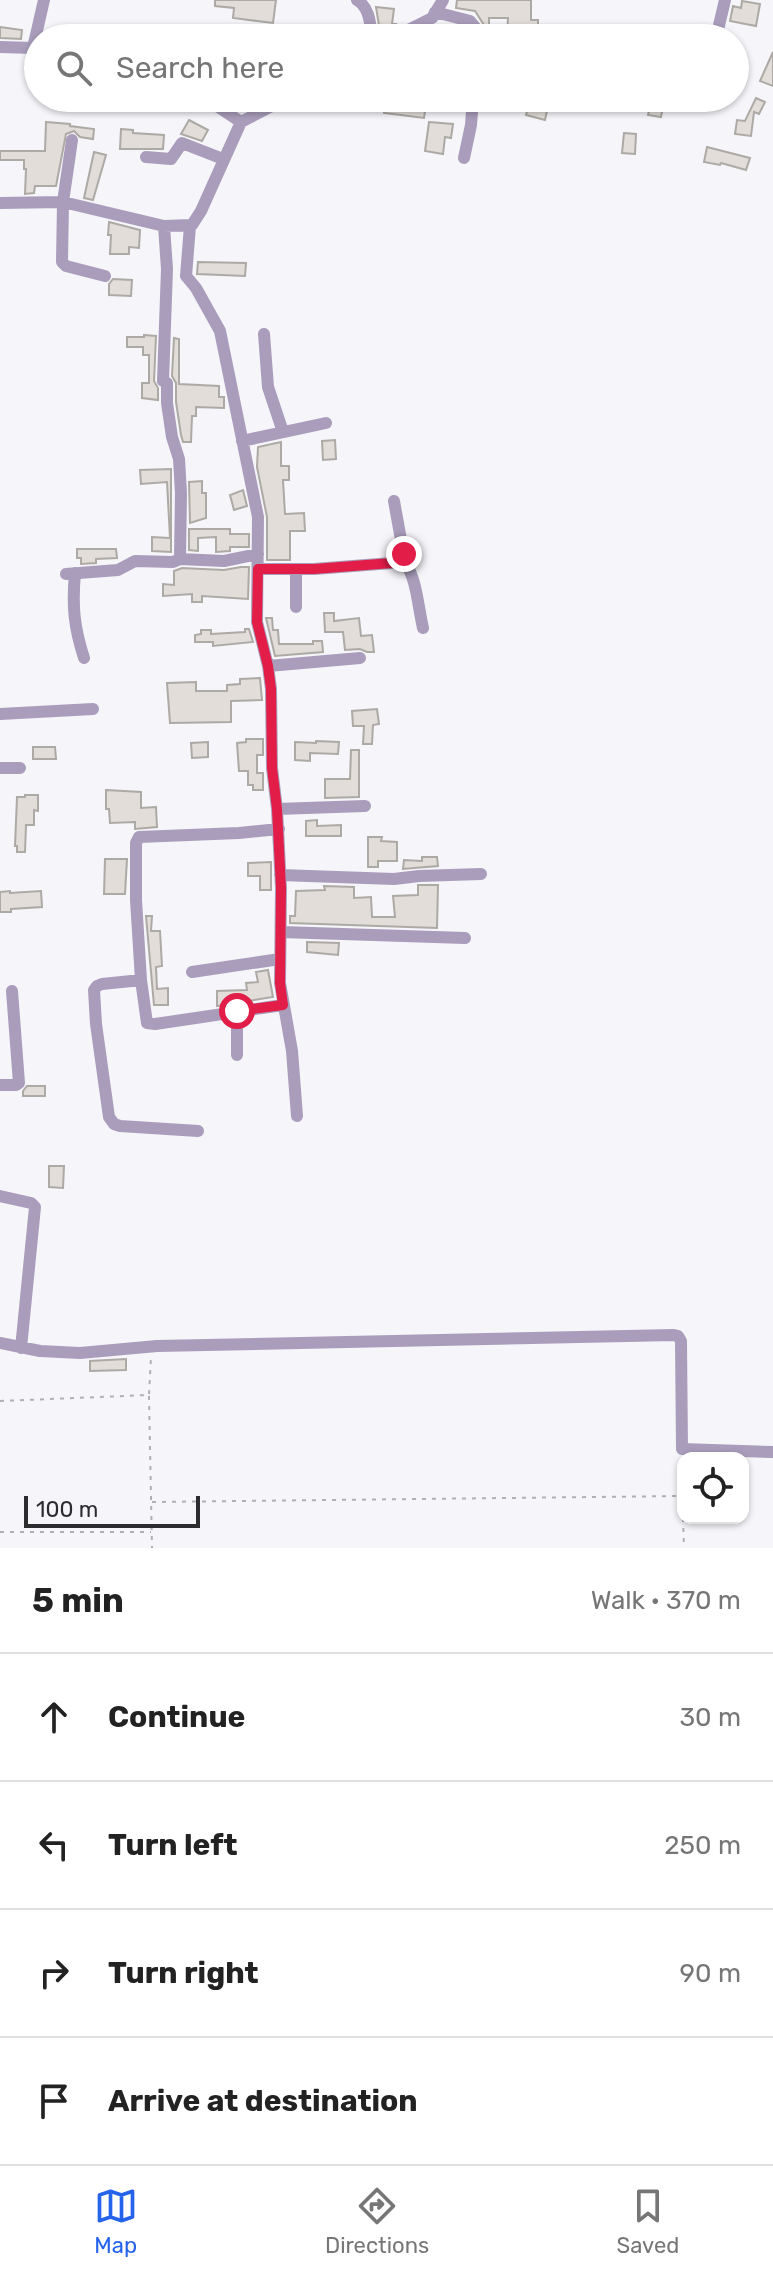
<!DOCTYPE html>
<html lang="en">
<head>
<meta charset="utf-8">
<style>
	body { margin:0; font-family:Rubik,sans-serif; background:#f2f2f2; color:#222 }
	.controls { position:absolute; right:24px; bottom:24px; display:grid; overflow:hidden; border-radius:16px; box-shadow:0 2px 6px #0004 }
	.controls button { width:72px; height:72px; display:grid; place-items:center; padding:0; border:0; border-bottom:2px solid #e0e0e0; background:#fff; color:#222; font:40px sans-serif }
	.scale { position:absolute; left:24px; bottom:20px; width:176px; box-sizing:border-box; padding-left:8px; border:4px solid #2c2b2e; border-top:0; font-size:22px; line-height:28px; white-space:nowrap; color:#2c2b2e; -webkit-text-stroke:6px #f6f5fa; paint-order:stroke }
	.stop { position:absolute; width:24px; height:24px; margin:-18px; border:6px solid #e11d48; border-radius:50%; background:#fff }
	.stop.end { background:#e11d48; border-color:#fff; box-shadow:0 2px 8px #0008 }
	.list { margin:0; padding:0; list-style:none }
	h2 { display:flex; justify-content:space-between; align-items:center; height:104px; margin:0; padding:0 32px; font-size:34px }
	h2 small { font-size:26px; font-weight:400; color:#767676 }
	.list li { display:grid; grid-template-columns:52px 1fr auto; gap:24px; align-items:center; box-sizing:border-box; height:128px; padding:0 32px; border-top:2px solid #e0e0e0 }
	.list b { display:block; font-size:30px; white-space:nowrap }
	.list em { font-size:26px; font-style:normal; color:#767676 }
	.icon { flex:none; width:44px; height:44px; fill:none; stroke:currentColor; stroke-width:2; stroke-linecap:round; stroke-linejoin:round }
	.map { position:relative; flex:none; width:773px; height:1548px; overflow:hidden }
	.search { position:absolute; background:#fff; box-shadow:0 2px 6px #0004; left:24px; right:24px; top:24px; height:88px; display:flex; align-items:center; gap:20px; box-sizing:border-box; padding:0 28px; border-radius:44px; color:#767676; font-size:30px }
	.sheet { height:616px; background:#fff }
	nav { display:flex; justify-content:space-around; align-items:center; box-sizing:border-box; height:112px; border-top:2px solid #e0e0e0; background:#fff; font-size:22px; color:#767676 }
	nav a { display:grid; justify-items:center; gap:4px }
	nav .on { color:#2563eb }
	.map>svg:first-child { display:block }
	.building { fill:#e2ddd9; stroke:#ada9a5; stroke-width:2 }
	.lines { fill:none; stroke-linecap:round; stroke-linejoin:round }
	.path { stroke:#b0afb3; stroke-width:2; stroke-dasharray:4 6; stroke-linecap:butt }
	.minor { stroke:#a99dbb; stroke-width:12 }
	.route { stroke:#e11d48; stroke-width:10 }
</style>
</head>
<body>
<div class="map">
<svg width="773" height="1548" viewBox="0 0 773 1548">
	<rect width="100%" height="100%" fill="#f6f5fa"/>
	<!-- building -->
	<path class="building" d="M215,0H276L273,23L233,18L234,8L215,6Z
		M457,0H531V20H538V38L507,35L508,18H489V38H483L484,25L475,11L456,8Z
		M742,1L760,4L756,26L730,21L733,6L741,8Z
		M376,7L394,9L392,24H396V26L383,33V38H381Z
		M0,27L22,30L21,39L0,38Z
		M773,52V86L760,81Z
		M386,98H427L424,118L384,113Z
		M637,98L664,101L661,117L648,115L649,111L635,108Z
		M756,98L765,102L759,114L754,112L751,136L735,134L737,120L745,121Z
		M530,101L548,106L545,120L526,115Z
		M189,120L208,130L202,141L181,134Z
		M46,122L70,124V126L94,129L93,139L80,137L74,131L66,134L56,186H35L34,193L25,194L26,169H24V160H0V151H45Z
		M429,122L453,124L451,138L445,137L443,154L425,151Z
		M121,129L133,130V133L164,135L163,149H120Z
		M624,133L636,134L635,154L622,153Z
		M707,147L750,158L746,170L721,163L720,165L704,162Z
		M94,152L106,155L93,200L84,198Z
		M109,222L140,230L139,248L129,247V254H110L111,235H108Z
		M198,262L246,263L245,276L197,274Z
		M113,279L132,280L131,296L109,295V284Z
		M144,335L156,336L154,381L158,388V400L142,398V383H149V355H143V347H127V337H144Z
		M174,338L179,339V384L219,386V397H224V408L196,407V416H192L191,442H183L181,435L176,402V383L172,376Z
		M335,440L336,459L323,460L322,441Z
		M281,442V466H289V480H283L285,514L304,513L305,531H290V560H267V517L257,467L258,447Z
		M171,469V552L152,551V537L170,538L167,482L141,484L140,470Z
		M202,481V493H206V518L190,523L189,482Z
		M243,490L247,506L234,510L230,495Z
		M189,529H230V534H249V547H230V551L216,552V537L198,538V551L189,550Z
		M77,549H116L117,558L96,559V563L81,564V558H77Z
		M241,567H249L248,599L202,596V602H192V594L163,596V584L174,585V571L182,568L224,570Z
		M324,613H334V621L359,618L361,636L372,635L374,652H367L360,649L345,650L343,632H325Z
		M266,618H272L273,630H278L279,644H313V641H322L323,652L275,656Z
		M245,629H249L253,642L213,646V642H195V635L201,634V630H211V634L245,632Z
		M260,678L262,700L231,701V722L170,723L167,683L196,682V691H227V685L240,684V679Z
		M377,709L379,724L373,725L372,744H363L364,726H353L352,711Z
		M246,739H263V755H257V773H263V790H253V785H248V771H239L237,743L246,742Z
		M316,741L339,742L338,754L310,753V761L295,760V742L316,743Z
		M208,742V757L192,758L191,743Z
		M33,747H55L56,759H33Z
		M351,750H359V797L325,798V779H350Z
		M106,790L141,792V808L156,807L157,827L135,829V822L110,823L109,809H106Z
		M25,795H38V811L34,810V825H26L25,852H17V846H15L17,797H25Z
		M317,820V826L341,825V836H306V821Z
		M368,837H382L381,841L397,842V861H378V867H368Z
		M422,857H437L438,866L403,869L404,860L422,861Z
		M105,859H127L125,894H104Z
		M271,862V890H260V876H248V863Z
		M418,885H438L437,928L290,923V916H295L296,891L325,890L324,886L354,887V898L371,897L372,917H395L393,896L418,895Z
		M10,891V893L41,891L42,907L11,909V912H0V892Z
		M146,916H152L151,931H160L162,966L156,967L157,989L168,988V1005H154Z
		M307,942L339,943L338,955L307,952Z
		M268,970L273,997L217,1006V991L247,990L246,983L258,982L256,972Z
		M27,1086H45V1096H23V1091Z
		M49,1166H64L63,1188L49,1187Z
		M126,1359V1370L90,1371V1361Z"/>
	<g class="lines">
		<!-- path -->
		<path class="path" d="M149,1396L152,1548
			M0,1401L149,1395L151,1357
			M682,1462L683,1505
			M152,1502L683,1496
			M683,1518L684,1548
			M0,1532H151"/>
		<!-- minor -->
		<path class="minor" d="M357,0C370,8 370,23 372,38
			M435,12L470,21L475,27L474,38
			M392,38L432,18L443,0
			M716,38L725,0
			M0,47L33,48L44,0
			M205,98L241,122
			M680,98L695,102L700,101L701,98
			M72,140L63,202L62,262L66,266L105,276
			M146,157L171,159L182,143L223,159
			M464,158L471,125L473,98
			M0,203L63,202L164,226L192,225L201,211L241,122L287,98
			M190,226L186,276L196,288L220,331L258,517L257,622L268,666L271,689L272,768L277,809L281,888L280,983L292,1051L297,1116
			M264,334L268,387L283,432
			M242,441L326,423
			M394,501L405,562
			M180,559L224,561L258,554
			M258,569H314L405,562C417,580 418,607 423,628
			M296,569V607
			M75,573C72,606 74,627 84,658
			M66,574L118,570L135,561L173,562L180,559L181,493L179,459L172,437L167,403V383L163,381L167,269L164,226
			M268,666L360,658
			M0,714L93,709
			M0,768H20
			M277,809L365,806
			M279,829L239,833L139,837L136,843V900L141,980L147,1023L155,1024L283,1005
			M280,875L394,879L419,876L481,874
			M281,932L465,938
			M192,972L280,959
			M141,980L102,984L97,986L94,990L96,1024L109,1117L114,1124L120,1126L198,1131
			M237,1011V1055
			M0,1085H16L19,1083L12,991
			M0,1196L31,1203L35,1207L21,1348
			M0,1343L40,1351L80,1353L157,1346L674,1335L678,1336L681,1341L682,1449L773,1452"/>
	</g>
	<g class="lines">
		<!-- route -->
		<path class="route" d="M237,1011L283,1005L280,983L281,888L277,809L272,768L271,689L268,666L257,622L258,569H314L405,562L404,554"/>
	</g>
</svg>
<div class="controls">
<button><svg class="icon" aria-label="locate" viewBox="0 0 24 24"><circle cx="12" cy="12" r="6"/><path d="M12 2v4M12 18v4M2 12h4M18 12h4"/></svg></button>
</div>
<div class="scale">100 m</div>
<div class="stop" style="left:237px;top:1011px"></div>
<div class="stop end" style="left:404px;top:554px"></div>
<div class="search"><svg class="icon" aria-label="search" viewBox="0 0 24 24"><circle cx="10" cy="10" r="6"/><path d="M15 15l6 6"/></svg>Search here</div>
</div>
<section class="sheet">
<h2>5 min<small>Walk · 370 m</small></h2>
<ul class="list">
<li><svg class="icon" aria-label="ahead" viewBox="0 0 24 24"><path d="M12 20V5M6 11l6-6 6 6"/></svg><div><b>Continue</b></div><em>30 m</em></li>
<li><svg class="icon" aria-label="left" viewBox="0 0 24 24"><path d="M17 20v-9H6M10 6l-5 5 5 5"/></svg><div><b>Turn left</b></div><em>250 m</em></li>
<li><svg class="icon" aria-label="right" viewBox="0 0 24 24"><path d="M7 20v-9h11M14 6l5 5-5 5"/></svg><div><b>Turn right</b></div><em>90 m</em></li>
<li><svg class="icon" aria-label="arrive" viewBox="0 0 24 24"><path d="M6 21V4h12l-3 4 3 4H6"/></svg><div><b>Arrive at destination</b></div></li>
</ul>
</section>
<nav>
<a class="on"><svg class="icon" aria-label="map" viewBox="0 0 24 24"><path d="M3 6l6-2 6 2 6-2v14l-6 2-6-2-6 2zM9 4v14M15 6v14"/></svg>Map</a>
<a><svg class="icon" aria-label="directions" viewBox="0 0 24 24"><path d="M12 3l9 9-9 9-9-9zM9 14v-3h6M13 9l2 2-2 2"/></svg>Directions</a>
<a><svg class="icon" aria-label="saved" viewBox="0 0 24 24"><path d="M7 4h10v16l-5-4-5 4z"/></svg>Saved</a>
</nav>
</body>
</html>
